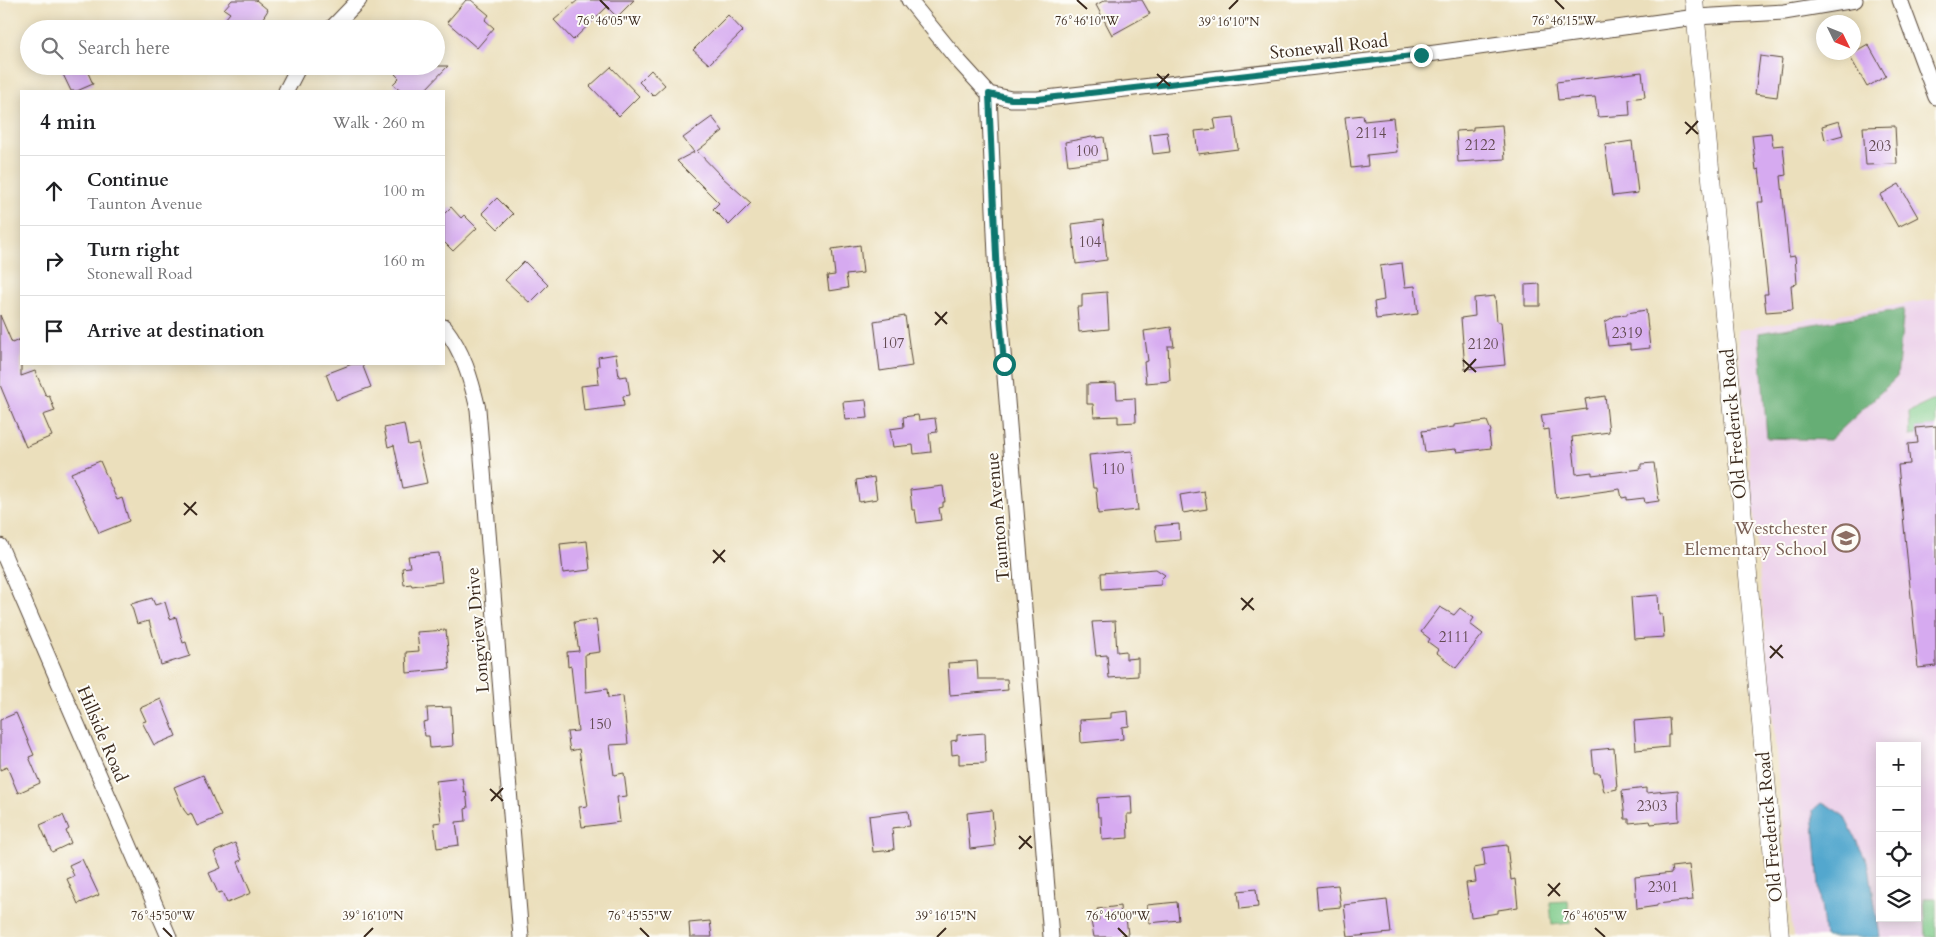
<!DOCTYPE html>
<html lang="en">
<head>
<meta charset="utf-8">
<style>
	body { margin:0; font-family:Cardo,serif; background:#f6f6f6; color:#202124 }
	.controls { position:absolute; right:15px; bottom:15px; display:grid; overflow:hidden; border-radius:0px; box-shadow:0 2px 12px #0003 }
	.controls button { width:45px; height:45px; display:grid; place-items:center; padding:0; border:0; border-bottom:1px solid #e0e0e0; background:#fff; color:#202124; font:25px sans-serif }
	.compass { position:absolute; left:1816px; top:15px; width:45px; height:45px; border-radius:50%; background:#fff; box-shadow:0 2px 12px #0003; rotate:133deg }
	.stop { position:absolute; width:15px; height:15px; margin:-11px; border:4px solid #0f766e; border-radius:50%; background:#fff }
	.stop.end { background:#0f766e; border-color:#fff; box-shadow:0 1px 5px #0008 }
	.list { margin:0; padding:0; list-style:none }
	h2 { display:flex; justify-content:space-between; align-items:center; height:65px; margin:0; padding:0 20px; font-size:21px }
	h2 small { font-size:16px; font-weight:400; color:#757577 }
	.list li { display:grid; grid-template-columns:32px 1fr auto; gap:15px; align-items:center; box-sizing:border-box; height:70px; padding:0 20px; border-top:1px solid #e0e0e0 }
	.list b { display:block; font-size:19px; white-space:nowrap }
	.list p { margin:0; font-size:16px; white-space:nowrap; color:#757577 }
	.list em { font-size:16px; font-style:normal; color:#757577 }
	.icon { flex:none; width:28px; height:28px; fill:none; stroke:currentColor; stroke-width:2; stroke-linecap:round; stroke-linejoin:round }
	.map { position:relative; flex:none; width:1936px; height:937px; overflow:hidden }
	.search { position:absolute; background:#fff; box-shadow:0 2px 12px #0003; left:20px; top:20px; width:425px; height:55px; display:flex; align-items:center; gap:12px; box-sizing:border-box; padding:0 18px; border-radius:28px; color:#757577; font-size:19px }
	.panel { position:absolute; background:#fff; box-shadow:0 2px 12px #0003; left:20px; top:90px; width:425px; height:275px; border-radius:0px }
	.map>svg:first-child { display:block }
	.built { fill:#ecd1ea; fill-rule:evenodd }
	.green { fill:#7dca89; stroke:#5c7a54 }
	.forest { fill:#66ae75; stroke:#506c4a }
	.water { fill:#52a7ce; stroke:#466876 }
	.building { fill:#d6aaf0 }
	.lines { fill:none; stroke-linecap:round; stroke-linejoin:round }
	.minor-casing { stroke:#554536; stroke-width:17 }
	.tertiary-casing { stroke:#554536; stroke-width:19 }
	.minor { stroke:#fff; stroke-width:15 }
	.tertiary { stroke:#fff; stroke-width:18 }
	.route { stroke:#0f766e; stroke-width:6 }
	.ticks { fill:none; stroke:#3b2a1e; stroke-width:2 }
	.labels { text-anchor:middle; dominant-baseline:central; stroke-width:4; stroke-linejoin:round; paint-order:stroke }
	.number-label { font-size:15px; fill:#624a52 }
	.street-label { font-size:18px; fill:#3b2a1e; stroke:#fdfcf7 }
	.education-label { font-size:18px; fill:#785e54; stroke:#fdfcf7; text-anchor:end }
	.ticks-label { font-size:12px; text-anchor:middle; fill:#3b2a1e; stroke:#fdfcf7; stroke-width:4; stroke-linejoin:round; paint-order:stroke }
</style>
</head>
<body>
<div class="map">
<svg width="1936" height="937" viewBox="0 0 1936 937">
	<rect width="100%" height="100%" fill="#fdfcf7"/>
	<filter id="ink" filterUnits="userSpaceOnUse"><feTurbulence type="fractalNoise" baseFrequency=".02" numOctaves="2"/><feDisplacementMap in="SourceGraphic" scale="10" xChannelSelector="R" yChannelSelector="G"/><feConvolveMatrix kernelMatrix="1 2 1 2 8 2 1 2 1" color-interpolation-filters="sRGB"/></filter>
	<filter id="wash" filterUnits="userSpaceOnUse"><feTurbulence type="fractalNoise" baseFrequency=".0096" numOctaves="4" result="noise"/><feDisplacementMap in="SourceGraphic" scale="20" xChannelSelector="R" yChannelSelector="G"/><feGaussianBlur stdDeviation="1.12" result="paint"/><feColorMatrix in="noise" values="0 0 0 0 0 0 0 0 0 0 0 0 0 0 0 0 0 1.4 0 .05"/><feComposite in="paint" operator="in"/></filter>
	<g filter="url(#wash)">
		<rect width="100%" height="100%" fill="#ebdfbc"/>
		<!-- built -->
		<path class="built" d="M1936,299V937H1793L1737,330ZM1880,746H1917V918H1880Z"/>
		<!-- green -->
		<path class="green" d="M1932,401H1936V426L1916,428L1917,435L1910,436L1909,412Z
			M1924,898H1936V937H1926Z
			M1568,901L1570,923L1552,925L1550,902Z"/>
		<!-- forest -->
		<path class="forest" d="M1904,309L1897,377L1830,440L1767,438L1759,333Z"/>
		<!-- water -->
		<path class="water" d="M1821,803L1829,806L1844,816L1869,866L1880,937H1825L1819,887L1813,810Z"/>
		<g id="blocks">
			<!-- building -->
			<path class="building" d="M232,0H256L268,10L256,29H238L225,19L230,13L224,9Z
				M466,0H471L489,15L485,20L494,28L477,48L447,22Z
				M578,0H634L617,17L607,7L573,40L554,20Z
				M1105,0H1142L1150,14L1112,35L1096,5Z
				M728,15L743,31L709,64L693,50Z
				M1868,44L1886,76L1867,87L1849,55Z
				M1760,56L1782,59L1777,97L1755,94Z
				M59,66H85L93,84L77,91H71Z
				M402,66H448L424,91H402L393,84L399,78L395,74Z
				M611,67L639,96L619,116L590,86Z
				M651,70L665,85L653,96L639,82Z
				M1642,72L1645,97L1629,99L1630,115L1598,117L1595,97L1558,100L1556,82Z
				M1363,115L1364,121L1393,118L1397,152L1367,155L1368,166L1351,168L1345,117Z
				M712,117L723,131L697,151L722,177L751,203L729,225L713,209L719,203L677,161L694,152L683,138Z
				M1234,117L1238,149L1198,154L1195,131L1216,129L1214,119Z
				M1839,121L1843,135L1825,140L1822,126Z
				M1502,125L1505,159L1458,162L1456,131L1473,130V127Z
				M1895,126L1897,164L1866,165L1863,127Z
				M1167,132L1170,152L1153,154L1150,134Z
				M1771,133L1773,146L1783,145L1786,175L1781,176L1789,257L1795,256L1797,284L1791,285L1793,310L1766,312L1764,294H1768L1758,202H1763L1759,169L1756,170L1752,135Z
				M1097,136V138L1104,137L1107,160L1068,165L1065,142Z
				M1632,141L1638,193L1612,196L1605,145Z
				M1899,184L1918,217L1898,227L1880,195Z
				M497,198L513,214L498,229L482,213Z
				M451,207L461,218L464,215L477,228L453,251L444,242V214Z
				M1103,220L1107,260L1076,264L1072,224Z
				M860,245L863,273L846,275L848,288L829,291L827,276L835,275L832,249Z
				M524,261L548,285L530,303L505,280Z
				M1402,263L1405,287L1415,286L1418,314L1376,319L1374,302L1384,300L1380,266Z
				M1540,284V306H1525V285Z
				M1107,292L1109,329L1079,332L1077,307H1082V294Z
				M1495,296L1497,322H1501L1505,365L1465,369L1461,318L1475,316L1474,298Z
				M1646,310L1650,348L1630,350V344L1608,346L1605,322L1615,316L1627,315V313Z
				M0,315L12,343L21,339V376L35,371L46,396L49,395L55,411L43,415L52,436L26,447L0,385Z
				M905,316L912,366L880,371L874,321Z
				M1171,327L1174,346H1168L1170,381L1146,383L1144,362L1148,361L1144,331Z
				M616,354L619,377L627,376L630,395L623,396L624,406L584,411L581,386L599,384L597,366H599L598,357Z
				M352,364H362L371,387L336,400L326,374Z
				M1116,383L1117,399L1135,398L1136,422L1118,423V416L1094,417L1093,404H1087V384Z
				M1605,396L1609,432L1572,437L1576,474L1592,472V475L1641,469V464L1654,463L1659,501L1645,503L1644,498L1627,500V497L1622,498L1620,489L1556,498L1549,429L1544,430L1541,415L1587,409L1585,399Z
				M866,400L868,418L845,420L843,402Z
				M918,415L919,420L935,418L937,432L929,433L931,452L914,454L913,445L893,447L890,429L904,427L903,417Z
				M1487,421L1491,431L1489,434L1491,448L1457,452L1456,449L1425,452L1422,431L1454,427V425Z
				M404,424L408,445L418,443L427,483L403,488L394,445L388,447L384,428Z
				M1936,426V666L1918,668L1898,465L1910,464L1908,444L1918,443L1916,428Z
				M1132,451L1138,510L1098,514L1096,488H1093L1089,455Z
				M100,461L117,500L122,498L129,521L99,533L71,473Z
				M874,477L877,499L859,502L856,480Z
				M943,486L945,502H943V507L939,508L941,520L917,523L915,510H912L910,490Z
				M1204,491L1207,509L1183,513L1180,495Z
				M1179,524L1180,540L1157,542L1155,526Z
				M587,541L590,570L563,573L560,544Z
				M439,553L442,582L412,586L411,584L404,585L402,568L410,567L408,556Z
				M1156,569L1165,575L1161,579V585L1102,589L1101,573Z
				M1658,595L1659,614H1662L1664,637L1634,639L1631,597Z
				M152,598L155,605L165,602L170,619L176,617L183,643L186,642L190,656L161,665L149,621L137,624L131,604Z
				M1440,607L1454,615L1460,608L1474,618L1470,624L1483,634L1456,668L1437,653L1439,650L1428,642L1430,639L1421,632Z
				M596,619L600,652L585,654L586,692L607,689L608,698L623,696L628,744L610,745L614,775L624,773L627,796L617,797L620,822L582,827L579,807L588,806L579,749L570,751L567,732L578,731L571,666L568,667L567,652L579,651L574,622Z
				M1115,621L1117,652L1126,651V659L1138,658V676L1109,678L1107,655L1096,656L1092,622Z
				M446,630L450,669L407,673L406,652L419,651L417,632Z
				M977,661L978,679H1007L1008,690L950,695L948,663Z
				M161,699L176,736L154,745L142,722L146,721L140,708Z
				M451,707L453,746L430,748L429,736H425L423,722L428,721L427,708Z
				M1128,711L1129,726L1122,727L1123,739L1081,743L1080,720L1111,718V713Z
				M16,713L34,755L29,757L40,783L18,793L7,767L0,770V720Z
				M1669,718L1670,735H1668V747L1636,750L1634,721Z
				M985,733L986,763L959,764V754L952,755L951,741L957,740V735Z
				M1614,748L1617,789L1604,792L1600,773H1594L1592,750Z
				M203,775L221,816L197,826L191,813L188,815L184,810L174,787Z
				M462,778L464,792L466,791L468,808L465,809L466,821L456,822L459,845L437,848L434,823L441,822L436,781Z
				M1646,788V793L1678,790L1679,821L1651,824L1650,821L1629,823V819H1625L1622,791Z
				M1131,796L1132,814H1127L1128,838L1102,840L1101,817H1098L1097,798Z
				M992,810L995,846L970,849L967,813Z
				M908,811L910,826L892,828L894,850L873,852L869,816Z
				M63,815L69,829L66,831L71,843L52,852L40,825Z
				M235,843L242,860L238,862L251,893L227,903L222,892L218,893L209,873L221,868L214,852Z
				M1507,845L1511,880L1515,879L1518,907L1498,910V913L1471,917L1466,883L1476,882L1474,868L1485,866L1483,848Z
				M82,859L99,895L78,904L67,879L74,876L69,865Z
				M1689,865L1693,900L1657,904V906L1637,909L1635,877L1672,873L1671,867Z
				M1338,885L1341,907L1318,909L1316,887Z
				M1256,889L1258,907L1240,909L1238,891Z
				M1387,900L1391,933L1348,937L1344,905Z
				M1177,902L1179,920L1149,923L1147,905Z
				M1120,906L1121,918H1126L1128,934L1122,935L1123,937H1094L1091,921L1099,920L1097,909Z
				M710,921L712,937H690L689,923Z"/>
		</g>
	</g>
	<g filter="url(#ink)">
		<use href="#blocks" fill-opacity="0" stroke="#554536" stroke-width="1"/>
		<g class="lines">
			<!-- minor casing -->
			<g class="minor-casing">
				<path id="minor" d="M909,0L957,59L989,94L1011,99H1038L1421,55L1696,17L1784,12L1855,0
					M1900,0L1936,97
					M331,29L359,0
					M286,91L299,66
					M989,94L997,279L1051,937
					M444,327C463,351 471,379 478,409L521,937
					M0,546L169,937"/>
			</g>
			<!-- tertiary casing -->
			<g class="tertiary-casing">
				<path id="tertiary" d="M1694,0L1738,462L1780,937"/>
			</g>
			<!-- minor -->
			<use href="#minor" class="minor"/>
			<!-- tertiary -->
			<use href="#tertiary" class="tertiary"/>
		</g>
	</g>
	<g class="lines" filter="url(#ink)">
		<!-- route -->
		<path class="route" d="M1004,364L997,279L989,94L1011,99H1038L1421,55"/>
	</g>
	<!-- ticks -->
	<path class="ticks" d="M600,0L609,9M1077,0L1087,9M1555,0L1564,9M1229,9L1238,0M1157,74L1170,86M1157,86L1169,74M1685,122L1698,134M1686,134L1698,121M935,312L947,324M935,325L947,312M1463,360L1476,372M1464,372L1476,359M184,503L197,515M184,515L196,502M713,550L725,562M713,563L725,550M1241,598L1254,610M1242,610L1253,598M1770,646L1783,658M1770,658L1782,645M490,789L503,801M491,801L503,788M1019,836L1032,848M1019,849L1031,836M1548,884L1560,896M1548,896L1560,883M163,928L172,937M640,928L649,937M1118,928L1127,937M1595,928L1605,937M364,937L373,928M937,937L946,928"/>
	<!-- icons -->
	<defs>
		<g id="school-ring" transform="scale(1.4375)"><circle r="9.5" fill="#fdfcf7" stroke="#8d6e63" stroke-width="1.5"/><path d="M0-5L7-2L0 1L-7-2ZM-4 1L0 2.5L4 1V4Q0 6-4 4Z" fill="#8d6e63"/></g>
	</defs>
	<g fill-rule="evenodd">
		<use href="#school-ring" x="1846" y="538"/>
	</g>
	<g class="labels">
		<!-- number labels -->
		<g class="number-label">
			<text x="1371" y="133">2114</text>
			<text x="1480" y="145">2122</text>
			<text x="1880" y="146">203</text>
			<text x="1087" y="151">100</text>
			<text x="1090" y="242">104</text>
			<text x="1627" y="333">2319</text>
			<text x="893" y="343">107</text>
			<text x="1483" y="344">2120</text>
			<text x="1113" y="469">110</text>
			<text x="1454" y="637">2111</text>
			<text x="600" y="724">150</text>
			<text x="1652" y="806">2303</text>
			<text x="1663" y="887">2301</text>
		</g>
		<!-- street labels -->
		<g class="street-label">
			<text transform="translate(1329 47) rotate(-6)">Stonewall Road</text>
			<text transform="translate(1734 424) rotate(-95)">Old Frederick Road</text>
			<text transform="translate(998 517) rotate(-95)">Taunton Avenue</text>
			<text transform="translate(478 630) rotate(-95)">Longview Drive</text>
			<text transform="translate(102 734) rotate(67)">Hillside Road</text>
			<text transform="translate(1770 827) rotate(-95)">Old Frederick Road</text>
		</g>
		<!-- education labels -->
		<g class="education-label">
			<text x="1827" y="528">Westchester<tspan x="1827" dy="21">Elementary School</tspan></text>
		</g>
	</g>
	<g class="ticks-label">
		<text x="1087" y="25">76°46'10"W</text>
		<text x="609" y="25">76°46'05"W</text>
		<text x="1564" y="25">76°46'15"W</text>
		<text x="1229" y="26">39°16'10"N</text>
		<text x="373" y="920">39°16'10"N</text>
		<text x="946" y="920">39°16'15"N</text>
		<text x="163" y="920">76°45'50"W</text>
		<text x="640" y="920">76°45'55"W</text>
		<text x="1118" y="920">76°46'00"W</text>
		<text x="1595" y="920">76°46'05"W</text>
	</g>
</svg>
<div class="controls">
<button>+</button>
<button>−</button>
<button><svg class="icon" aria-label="locate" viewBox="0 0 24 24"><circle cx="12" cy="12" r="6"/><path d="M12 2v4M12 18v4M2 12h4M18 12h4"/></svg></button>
<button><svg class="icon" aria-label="layers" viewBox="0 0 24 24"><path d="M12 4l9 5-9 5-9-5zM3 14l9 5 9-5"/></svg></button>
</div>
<svg class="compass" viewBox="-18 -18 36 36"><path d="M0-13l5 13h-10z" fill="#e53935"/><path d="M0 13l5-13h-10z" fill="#757577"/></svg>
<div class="stop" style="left:1004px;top:364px"></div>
<div class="stop end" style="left:1421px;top:55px"></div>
<div class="search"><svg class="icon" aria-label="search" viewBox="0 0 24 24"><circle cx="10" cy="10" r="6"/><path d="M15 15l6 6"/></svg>Search here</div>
<section class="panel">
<h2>4 min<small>Walk · 260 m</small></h2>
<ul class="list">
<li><svg class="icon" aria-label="ahead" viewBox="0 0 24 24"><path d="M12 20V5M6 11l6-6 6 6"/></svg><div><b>Continue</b><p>Taunton Avenue</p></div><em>100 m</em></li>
<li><svg class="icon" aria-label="right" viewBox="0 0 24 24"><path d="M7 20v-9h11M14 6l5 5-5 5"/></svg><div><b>Turn right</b><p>Stonewall Road</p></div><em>160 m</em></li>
<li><svg class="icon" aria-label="arrive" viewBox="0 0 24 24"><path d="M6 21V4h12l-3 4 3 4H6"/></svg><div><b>Arrive at destination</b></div></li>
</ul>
</section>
</div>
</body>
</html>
